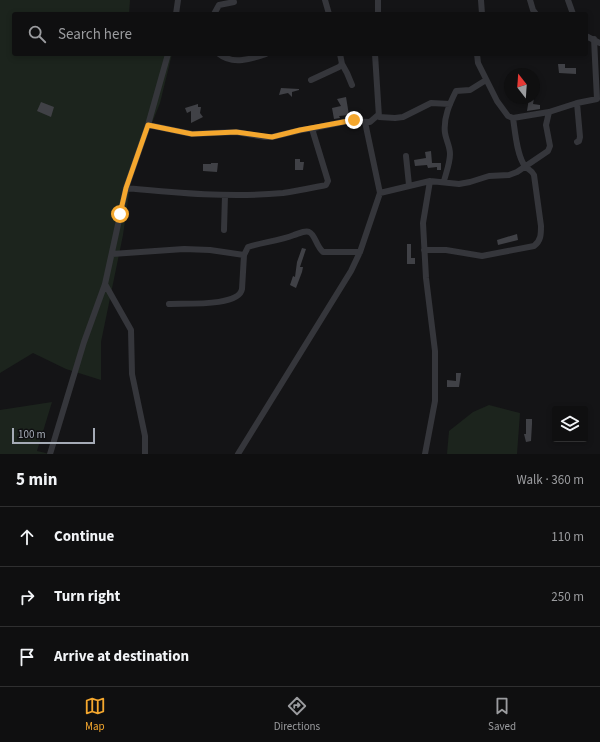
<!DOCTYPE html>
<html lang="en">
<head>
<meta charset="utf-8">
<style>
	body { margin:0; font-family:"Source Sans 3",sans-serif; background:#181819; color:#f1f3f6 }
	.controls { position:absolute; right:12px; bottom:12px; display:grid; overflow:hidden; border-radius:4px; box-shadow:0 2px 6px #0003 }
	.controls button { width:36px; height:36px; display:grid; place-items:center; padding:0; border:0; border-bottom:1px solid #2f2f30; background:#0f0f10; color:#f1f3f6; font:20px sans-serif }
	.compass { position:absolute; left:504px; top:68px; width:36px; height:36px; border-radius:50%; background:#0f0f10; box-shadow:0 2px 6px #0003; rotate:343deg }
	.scale { position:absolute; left:12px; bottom:10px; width:83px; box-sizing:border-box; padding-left:4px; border:2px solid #a5abb6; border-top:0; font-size:11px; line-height:14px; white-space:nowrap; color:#a5abb6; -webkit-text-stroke:3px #0f0f11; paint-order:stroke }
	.stop { position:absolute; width:12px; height:12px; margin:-9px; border:3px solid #f4a72e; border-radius:50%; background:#fff }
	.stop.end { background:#f4a72e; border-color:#fff; box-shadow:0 1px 4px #0008 }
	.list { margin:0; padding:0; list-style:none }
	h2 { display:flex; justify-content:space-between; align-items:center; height:52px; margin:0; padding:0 16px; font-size:17px }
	h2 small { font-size:13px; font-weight:400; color:#9b9c9f }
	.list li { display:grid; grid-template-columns:26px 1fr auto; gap:12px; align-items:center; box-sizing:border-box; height:60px; padding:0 16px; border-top:1px solid #2f2f30 }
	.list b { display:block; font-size:15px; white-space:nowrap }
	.list em { font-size:13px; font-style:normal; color:#9b9c9f }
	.icon { flex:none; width:22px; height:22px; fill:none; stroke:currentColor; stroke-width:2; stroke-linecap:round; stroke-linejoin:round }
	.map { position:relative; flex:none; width:600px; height:454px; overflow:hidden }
	.search { position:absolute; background:#0f0f10; box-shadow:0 2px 6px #0003; left:12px; right:12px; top:12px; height:44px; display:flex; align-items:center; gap:10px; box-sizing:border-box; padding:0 14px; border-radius:4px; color:#9b9c9f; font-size:15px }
	.sheet { height:232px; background:#0f0f10 }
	nav { display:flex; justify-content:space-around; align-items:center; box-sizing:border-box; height:56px; border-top:1px solid #2f2f30; background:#0f0f10; font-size:11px; color:#9b9c9f }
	nav a { display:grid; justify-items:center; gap:2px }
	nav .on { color:#f4a72e }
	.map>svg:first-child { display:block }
	.green { fill:#1c241d }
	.building { fill:#404146 }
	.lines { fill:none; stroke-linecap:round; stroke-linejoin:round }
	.minor { stroke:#35363b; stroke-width:6 }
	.route { stroke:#f4a72e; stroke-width:5 }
</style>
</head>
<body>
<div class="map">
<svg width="600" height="454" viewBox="0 0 600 454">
	<rect width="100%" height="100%" fill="#141416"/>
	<!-- green -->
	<path class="green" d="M0,0H130L129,14H14V54H172L160,103L132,173L123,235L101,342V380L66,369L33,353L0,373Z
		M52,402L37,451L50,454H0V410Z
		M489,405L520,413L517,454H447L449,431L473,412Z"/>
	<!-- building -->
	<path class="building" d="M558,64H565V68H576V74L559,73Z
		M281,88L299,89V90L292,92V97L288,93L279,95Z
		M346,97L349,115L339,116L340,118L334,119L332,108L341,106L337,99Z
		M529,98H534L533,104L540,105V109L527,111Z
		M41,102L54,107L51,117L37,111Z
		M198,104V107H201L200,113L203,117L191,123V111L187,113L185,108Z
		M431,151L432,163H441V170H437V167L428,168L427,165L415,166L414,160L426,158L425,152Z
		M295,159H300V162H304L303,170H295Z
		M211,163H218L217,172L203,171V164H211Z
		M517,234L518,240L498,245L497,240Z
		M407,244H411V258H415V264H407Z
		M302,248L306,249L300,267H303L302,272L296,288L290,285L293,276L295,277L297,262Z
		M456,373H461L459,387H447V380L456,381Z
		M526,419H532V424L531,441L526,442L524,434H526Z"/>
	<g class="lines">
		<!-- minor -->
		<path class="minor" d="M325,0L329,14
			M481,0L482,14
			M530,0L533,10L536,14
			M568,0L573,14
			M176,14L178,0
			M214,14L219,5L234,2
			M378,14V0
			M586,36L600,43
			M219,54C232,65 252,59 266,54
			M375,54L379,117L395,118L403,117L431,103L450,104
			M477,54L478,63L497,101L508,116L513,118L549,112L577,103L597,99L594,39
			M342,64L347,73L352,85
			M311,80L339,67L342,64L340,54
			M577,103L580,137L579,141L577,142
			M148,125L192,134L236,132L265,137H272L301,130L314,128
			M406,156L409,185
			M430,181L459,184L470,182L489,176L509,175L517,172L548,151L550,146L546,125L549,112
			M444,181C446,173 450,163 450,154C450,146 446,140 445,133C443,118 450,103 456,91L470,90L486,80
			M126,188C178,193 231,198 283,193C297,191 311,188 326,185L328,181L313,132L314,128L348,121L370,122L378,115
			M380,193L430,181L423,223L426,278L435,351V401L425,454
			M224,230L225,195
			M424,250H446L482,256L534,246C541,241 541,234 541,226L534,175C532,170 528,170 525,166C517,157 515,131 513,118
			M112,254L184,249L210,250L244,255L242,289C239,307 184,303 169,304
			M244,255L248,247C263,242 279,241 294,235C298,234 305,230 309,232C315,234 316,246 323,252H360
			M105,284L131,330L132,374L145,436V454
			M50,454L84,342L105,284L126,188L148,125L168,54
			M238,454L351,271L360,252L380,193L365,122"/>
	</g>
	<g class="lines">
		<!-- route -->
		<path class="route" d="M120,214L126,188L148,125L192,134L236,132L272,137L300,130L354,120"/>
	</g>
</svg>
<div class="controls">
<button><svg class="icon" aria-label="layers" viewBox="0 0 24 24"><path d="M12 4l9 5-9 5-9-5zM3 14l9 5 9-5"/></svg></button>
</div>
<svg class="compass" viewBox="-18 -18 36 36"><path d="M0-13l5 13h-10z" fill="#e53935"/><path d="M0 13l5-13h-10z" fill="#9b9c9f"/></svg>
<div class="scale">100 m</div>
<div class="stop" style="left:120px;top:214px"></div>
<div class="stop end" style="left:354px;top:120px"></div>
<div class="search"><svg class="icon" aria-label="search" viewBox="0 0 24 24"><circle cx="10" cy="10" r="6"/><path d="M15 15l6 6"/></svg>Search here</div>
</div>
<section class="sheet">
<h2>5 min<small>Walk · 360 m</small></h2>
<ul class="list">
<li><svg class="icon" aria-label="ahead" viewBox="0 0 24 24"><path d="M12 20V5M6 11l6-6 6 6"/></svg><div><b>Continue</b></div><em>110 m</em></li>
<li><svg class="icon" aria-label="right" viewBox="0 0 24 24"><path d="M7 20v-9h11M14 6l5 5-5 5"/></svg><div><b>Turn right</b></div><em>250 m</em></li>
<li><svg class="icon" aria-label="arrive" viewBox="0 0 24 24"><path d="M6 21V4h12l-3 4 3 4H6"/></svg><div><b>Arrive at destination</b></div></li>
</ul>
</section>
<nav>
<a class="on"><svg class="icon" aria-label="map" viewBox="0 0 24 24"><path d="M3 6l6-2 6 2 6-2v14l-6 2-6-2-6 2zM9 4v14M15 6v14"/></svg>Map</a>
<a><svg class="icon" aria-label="directions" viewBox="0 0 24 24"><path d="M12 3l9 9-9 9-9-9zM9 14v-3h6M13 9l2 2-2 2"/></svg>Directions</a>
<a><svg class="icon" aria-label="saved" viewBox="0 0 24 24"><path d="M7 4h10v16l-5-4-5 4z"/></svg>Saved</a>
</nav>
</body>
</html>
